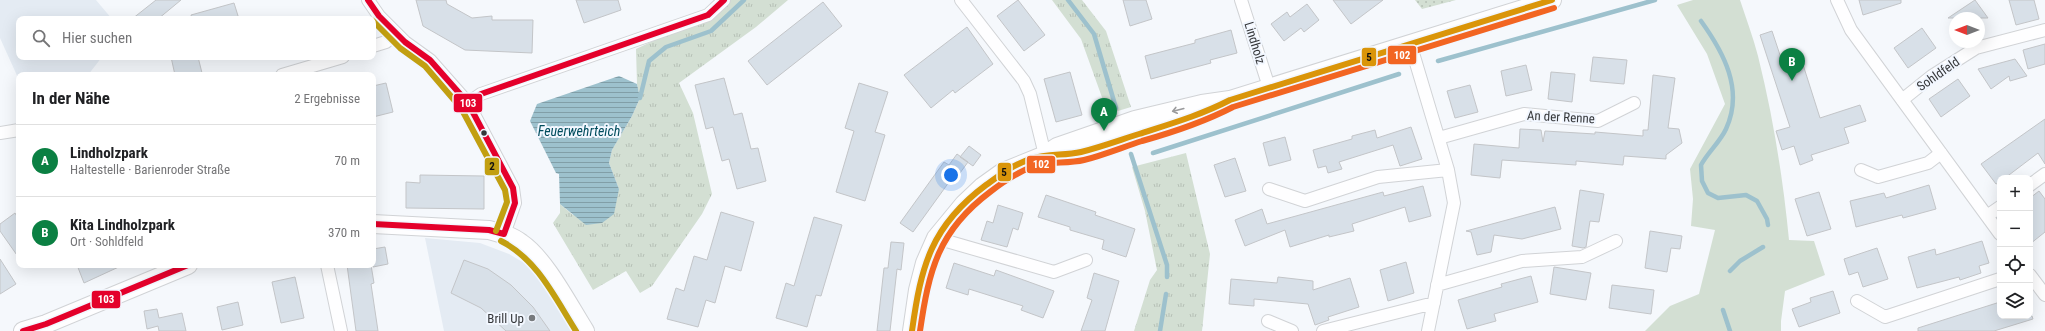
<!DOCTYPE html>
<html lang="de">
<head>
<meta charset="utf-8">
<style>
	body { margin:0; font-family:"Roboto Condensed",sans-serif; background:#f2f2f2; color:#202124 }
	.controls { position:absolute; right:12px; bottom:12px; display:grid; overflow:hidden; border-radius:8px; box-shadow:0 4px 16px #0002 }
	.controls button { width:36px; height:36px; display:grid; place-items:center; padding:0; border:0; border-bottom:1px solid #e0e0e0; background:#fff; color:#202124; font:20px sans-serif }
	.compass { position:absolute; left:1949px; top:12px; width:36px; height:36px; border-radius:50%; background:#fff; box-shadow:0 4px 16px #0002; rotate:270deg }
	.you { position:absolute; left:951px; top:175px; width:14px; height:14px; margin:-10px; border:3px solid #fff; border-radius:50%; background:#1a73e8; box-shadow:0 0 0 6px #1a73e833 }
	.badge { display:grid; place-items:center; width:26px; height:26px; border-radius:50%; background:#0b8043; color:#fff; font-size:13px; font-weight:700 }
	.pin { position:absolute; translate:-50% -33px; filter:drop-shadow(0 1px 2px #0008) }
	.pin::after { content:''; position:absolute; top:21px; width:14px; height:12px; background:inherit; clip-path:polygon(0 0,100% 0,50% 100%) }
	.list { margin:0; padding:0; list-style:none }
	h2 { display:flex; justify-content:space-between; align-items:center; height:52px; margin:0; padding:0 16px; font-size:17px }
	h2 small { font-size:13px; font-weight:400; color:#757577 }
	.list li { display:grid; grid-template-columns:26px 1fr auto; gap:12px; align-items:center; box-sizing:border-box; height:72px; padding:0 16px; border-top:1px solid #e0e0e0 }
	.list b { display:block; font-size:15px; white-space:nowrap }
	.list p { margin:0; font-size:13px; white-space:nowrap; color:#757577 }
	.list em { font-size:13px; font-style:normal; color:#757577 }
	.icon { flex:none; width:22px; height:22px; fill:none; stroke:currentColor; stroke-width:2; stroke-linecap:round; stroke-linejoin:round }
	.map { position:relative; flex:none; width:2045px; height:331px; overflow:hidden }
	.search { position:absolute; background:#fff; box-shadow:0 4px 16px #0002; left:16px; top:16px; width:360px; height:44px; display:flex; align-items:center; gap:10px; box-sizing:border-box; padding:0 14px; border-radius:8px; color:#757577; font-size:15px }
	.panel { position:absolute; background:#fff; box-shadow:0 4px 16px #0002; left:16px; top:72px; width:360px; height:196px; border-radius:8px }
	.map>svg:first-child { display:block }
	.built { fill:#e4ebf3 }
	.grass { fill:#d3dfd3 }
	.park { fill:url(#park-tufts) }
	.garden { fill:url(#garden-dots) }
	.water { fill:url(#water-rules) }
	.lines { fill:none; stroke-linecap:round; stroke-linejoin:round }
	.stream { stroke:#9dc1cd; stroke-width:4.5 }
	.building { fill:#d8e0e8; stroke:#c3c5c8 }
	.street-casing { stroke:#d1d3d6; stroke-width:14 }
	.secondary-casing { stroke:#d1d3d6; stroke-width:20 }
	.street { stroke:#fefeff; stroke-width:12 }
	.secondary { stroke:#fefeff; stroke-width:18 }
	.bus-1-casing { stroke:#f2f7ff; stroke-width:9 }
	.bus-2-casing { stroke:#f2f7ff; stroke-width:9 }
	.bus-3-casing { stroke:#f2f7ff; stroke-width:9 }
	.bus-4-casing { stroke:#f2f7ff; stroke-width:9 }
	.bus-1 { stroke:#da9509; stroke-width:6 }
	.bus-2 { stroke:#f26522; stroke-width:6 }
	.bus-3 { stroke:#e4002b; stroke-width:6 }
	.bus-4 { stroke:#c29f11; stroke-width:6 }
	.oneway { stroke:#9a9a9c }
	.bus-dot { fill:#35373a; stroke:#f2f7ff; stroke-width:1.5 }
	.poi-dot { fill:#787b7e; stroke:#f2f7ff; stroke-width:1.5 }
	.labels { text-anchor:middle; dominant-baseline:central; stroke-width:4; stroke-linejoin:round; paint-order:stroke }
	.street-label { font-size:13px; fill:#35373a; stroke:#f2f7ff }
	.poi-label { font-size:13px; fill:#35373a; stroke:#f2f7ff; text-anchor:end }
	.water-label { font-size:14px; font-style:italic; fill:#004c5d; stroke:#f2f7ff }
	.line-badge { stroke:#f2f7ff; stroke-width:1.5 }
	.badge-label { font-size:11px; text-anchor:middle; font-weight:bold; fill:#fff }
	.pale-badge-label { font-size:11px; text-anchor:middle; font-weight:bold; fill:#111 }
</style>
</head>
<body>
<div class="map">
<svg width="2045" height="331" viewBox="0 0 2045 331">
	<defs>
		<pattern id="park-tufts" width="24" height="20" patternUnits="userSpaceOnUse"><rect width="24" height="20" fill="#d3dfd3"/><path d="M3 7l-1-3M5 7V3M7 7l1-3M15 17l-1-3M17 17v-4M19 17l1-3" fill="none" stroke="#b6c0b6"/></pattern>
		<pattern id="garden-dots" width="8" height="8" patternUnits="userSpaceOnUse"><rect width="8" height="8" fill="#d3dfd3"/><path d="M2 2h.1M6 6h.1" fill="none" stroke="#b6c0b6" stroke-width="1.8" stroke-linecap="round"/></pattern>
		<pattern id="water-rules" width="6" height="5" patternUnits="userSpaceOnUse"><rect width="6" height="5" fill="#9dc1cd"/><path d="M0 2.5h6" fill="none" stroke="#819ea7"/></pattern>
	</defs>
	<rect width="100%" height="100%" fill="#f5f8fc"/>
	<!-- built -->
	<path class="built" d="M0,0H96L112,19H19V57H102L88,75H19V80L0,38Z
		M425,238L480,243L509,254L526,264L535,272L568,312L578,331H444Z"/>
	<!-- grass -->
	<path class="grass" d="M1693,0H1740C1746,18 1753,37 1758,56C1773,116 1783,178 1789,240L1814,241L1825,275L1785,291L1781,321V331H1645L1670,306L1699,294L1715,230L1691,226L1693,199L1690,169L1725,104L1707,54L1677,5Z"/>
	<!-- park -->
	<path class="park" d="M724,0H788L756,27L679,83L693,113L712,194L702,214L652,286L640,293L626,271L593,290L553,223L560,213V204L573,215L619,189L609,163L612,150L632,116L640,98L637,84L636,49L708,15Z
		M1052,0H1082L1106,31L1131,107L1108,114L1081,39Z
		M1186,153L1210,254L1202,331H1134L1150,280L1157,270L1145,211L1132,167Z"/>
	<!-- garden -->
	<path class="garden" d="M1415,0H1456L1422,9Z"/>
	<!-- water -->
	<path class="water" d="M619,76L637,84L640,98L632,116L612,150L609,163L619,189L614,214L602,223L586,225L560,204L559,174L556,173L530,121L537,104Z"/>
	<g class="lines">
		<!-- stream -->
		<path class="stream" d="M1068,0L1094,34L1116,108
			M1701,21C1724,53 1744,90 1726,129C1720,142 1708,152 1701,165L1702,181L1708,193L1718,198L1746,195L1757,201L1767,219L1768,225
			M1438,61L1655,0
			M640,98L649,61L666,47L711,31L744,0
			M1153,153L1399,74
			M1131,154L1167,265V277
			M1730,271L1740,261L1763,247
			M1723,310L1730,331
			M1160,331L1166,294"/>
	</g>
	<!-- building -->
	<path class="building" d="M156,0H181L158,19H132Z
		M416,0H446L447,4L472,18L492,16V20H533L532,53L465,50L423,26Z
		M576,0H618L621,10L584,23Z
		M1018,0L1045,35L1024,51L997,16Z
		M1123,0H1146L1152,19L1130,26Z
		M1333,0H1383L1351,24Z
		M1859,0H1901V3L1863,15Z
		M1975,0L1988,18H1948Z
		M2009,0H2034L2039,19L2016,25Z
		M823,2L842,26L767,85L748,61Z
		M234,3L239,19H192L191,15Z
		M1307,4L1319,20L1304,32L1301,28L1284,41L1271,24L1287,12L1290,17Z
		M967,27L993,64L955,93L953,90L931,108L904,75Z
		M1922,28L1936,48L1908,68L1894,48Z
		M1231,30L1237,53L1210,60L1211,63L1151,79L1145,56L1195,43V40Z
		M1772,31L1781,58L1799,52L1820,118L1860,105L1866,121L1844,128L1849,143L1811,155L1813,160L1800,165L1794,146L1782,150L1776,131L1790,127L1760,35Z
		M2045,44V64L2028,69L2023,50Z
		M171,57H198L202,73L194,75H175Z
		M1593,57L1627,60L1624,84L1590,81Z
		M2015,59L2027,76L2010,81L2009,76L1991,89L1978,69Z
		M1526,65L1532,90L1506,96L1501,71Z
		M1070,72L1082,115L1056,122L1044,79Z
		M1551,72L1575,74L1572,102L1548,99Z
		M1653,75L1675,78L1668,128L1679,129L1682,143L1666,155V159L1624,156L1623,165L1576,161V165L1502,160L1500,178L1471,175L1474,144L1519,148L1520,129L1541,130L1543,142L1545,131L1595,134V132L1643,136V130H1648Z
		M724,78L734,115L742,113L751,149L758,148L766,181L737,189L729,159L722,161L713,127L706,129L695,85Z
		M1958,79L1970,96L1941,117L1929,99Z
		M386,83L393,112L373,117V86Z
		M859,83L888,92L875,132L885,135L865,201L836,192L854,131L845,128Z
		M1470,85L1478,112L1455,118L1447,91Z
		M2045,119V164L2038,153L2005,178H2000V182L1996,184L1981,164Z
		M1411,127L1422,159L1400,166L1393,145L1339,162L1342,169L1328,173L1326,166L1318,168L1313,150L1352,139V136L1375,130L1377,138Z
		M1285,137L1291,160L1269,166L1263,143Z
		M969,146L981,155L973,166L960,157Z
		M957,154L968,162L960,173L954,169L957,171L913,232L900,223L944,162L949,165Z
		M1235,158L1246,191L1225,197L1214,165Z
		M420,175L484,176V209L406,208V182L420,183Z
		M1929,185L1936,209L1903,218L1902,215L1856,227L1850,201L1884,193L1886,198Z
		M1423,186L1431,216L1409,222L1405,207L1352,224L1354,231L1329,237V235L1290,247L1285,230L1245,246L1235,220L1262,209L1267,224L1383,192L1384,196Z
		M1580,190L1604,194L1599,222L1590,221L1586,247L1583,248L1572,246Z
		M2039,191L2045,199V232L2030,244V198Z
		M1819,192L1831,229L1807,236L1795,199Z
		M1046,195L1096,212L1095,215L1135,229L1126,257L1102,249L1104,240L1070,230V227L1038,217Z
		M998,205L1023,213L1018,230L1013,228L1007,247L981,240L987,221L993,223Z
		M1555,207L1561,229L1522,239L1494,235L1491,252L1477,255L1471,232L1466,231Z
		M721,212L754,222L741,271L725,266L715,303L706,300L698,327L667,319L676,288L684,291L694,256L707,260Z
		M15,213L19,220V258L0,231V224Z
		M814,217L842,225L821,296L816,295L807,327L776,318L786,283L794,286Z
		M1650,231L1682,236L1680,249L1671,248L1667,272L1645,268Z
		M1982,241L1989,263L1979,266L1981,273L1960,280L1959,277L1917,288L1908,257L1935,249L1936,255Z
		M891,242L904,243L901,270L897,269L890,331H877L884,268H888Z
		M385,247L388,264L373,267V249Z
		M1877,248L1888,279L1863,287L1858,272L1849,275L1844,259Z
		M0,259L16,284L0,294Z
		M464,260L488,269L511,285L533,307L550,331H506L481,308L451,293Z
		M1406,262L1414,293L1388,301L1380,270Z
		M954,263L994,276L996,270L1054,291L1043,318L1021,310L1023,306L969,289L968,295L946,288Z
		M77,265H123L84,283Z
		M347,265H371L374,283L371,284L378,331H356Z
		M1554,267L1591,273L1586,300L1550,294Z
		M1094,273L1119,281L1105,331H1081L1092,300L1087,298Z
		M1531,276L1538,302L1494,314L1496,321L1467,329L1458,300L1502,287L1501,284Z
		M295,277L304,318L281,323L272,282Z
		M1278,277L1313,281V290L1350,278L1359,307L1328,317L1329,320L1315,325L1308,304L1254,299V306L1229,304L1231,279L1277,283Z
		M1612,285L1654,290L1651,314L1609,308Z
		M1833,291L1840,313L1799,327L1792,309L1811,302L1810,298Z
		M238,302L243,325L222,330L217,307Z
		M2000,302V316H2032L2033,319L1994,331H1918V328Z
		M157,309L159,318L182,313L186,331H159L158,326L147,329L144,311Z"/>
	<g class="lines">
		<!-- street casing -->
		<g class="street-casing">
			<path id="street" d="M368,0L379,16L405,42L430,60L468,103L513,188L515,203L504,234
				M961,0L1024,81L1030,94L1045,155
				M1241,0L1269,87
				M1837,0L1851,30L2000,234
				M1410,43L1448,170L1454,203L1428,331
				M373,46L386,42L395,32
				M282,75L343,57
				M1902,100L1932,76L1976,48L2045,30
				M468,103L481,94L708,15L724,0
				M0,133L19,130
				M1439,138L1524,114L1598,121L1634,103
				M1861,170L1878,177L1928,163L1941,153
				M2030,185L2045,174
				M1269,189L1305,201L1378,177L1448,170
				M1987,216L2000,207
				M936,238L1054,272L1086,260
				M327,265L341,331
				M2030,275L2045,295
				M1437,285L1522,261L1582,257L1616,241
				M1857,301L1885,317L2000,279
				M1268,321L1292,331
				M1323,331L1434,303"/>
		</g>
		<!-- secondary casing -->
		<g class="secondary-casing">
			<path id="secondary" d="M1066,154L1111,144L1204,114
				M373,224L489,230C501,233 512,236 521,243C545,259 569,306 585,331
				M23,331L46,324L188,265
				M912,331L918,290L925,263L936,238L964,204L982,187L1003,172L1045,155L1057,147L1135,120L1202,104L1230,100L1552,0"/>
		</g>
		<!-- street -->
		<use href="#street" class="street"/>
		<!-- secondary -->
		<use href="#secondary" class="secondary"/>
		<!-- bus-1 casing -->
		<g class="bus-1-casing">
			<path id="bus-1" d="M912,331C921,266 931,226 986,185C1000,175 1014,164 1031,159C1047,153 1064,156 1081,152C1101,147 1120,140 1139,134C1170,124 1201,115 1230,100L1552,0"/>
		</g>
		<!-- bus-2 casing -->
		<g class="bus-2-casing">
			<path id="bus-2" d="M920,331C929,270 938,231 990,192C1003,182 1018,172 1034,166C1050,161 1067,164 1084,160C1104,155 1123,147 1142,141C1174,132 1204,122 1233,107L1554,8"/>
		</g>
		<!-- bus-3 casing -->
		<g class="bus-3-casing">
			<path id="bus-3" d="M368,0L379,16L405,42L430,60L468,103L513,188L515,203L504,234
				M468,103L481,94L708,15L724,0
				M373,224L489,230L504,234
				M23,331L46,324L188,265"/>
		</g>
		<!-- bus-4 casing -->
		<g class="bus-4-casing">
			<path id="bus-4" d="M373,21L400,48L425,66L461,108L505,190L507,202L496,231
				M501,241C537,259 555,298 576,331"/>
		</g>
		<!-- bus-1 -->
		<use href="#bus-1" class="bus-1"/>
		<!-- bus-2 -->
		<use href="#bus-2" class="bus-2"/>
		<!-- bus-3 -->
		<use href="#bus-3" class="bus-3"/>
		<!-- bus-4 -->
		<use href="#bus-4" class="bus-4"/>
	</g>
	<!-- one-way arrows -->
	<defs><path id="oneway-shaft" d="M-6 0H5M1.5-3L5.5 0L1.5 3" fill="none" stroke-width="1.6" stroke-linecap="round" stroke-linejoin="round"/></defs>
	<use class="oneway" href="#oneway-shaft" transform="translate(1178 110) rotate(166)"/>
	<!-- markers -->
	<circle class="bus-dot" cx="484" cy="133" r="3.5"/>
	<circle class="poi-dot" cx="532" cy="318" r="4"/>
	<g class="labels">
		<!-- street labels -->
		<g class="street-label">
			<text transform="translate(1255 43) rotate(73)">Lindholz</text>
			<text transform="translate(1938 74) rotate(-35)">Sohldfeld</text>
			<text transform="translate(1561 117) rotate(3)">An der Renne</text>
		</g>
		<!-- poi labels -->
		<g class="poi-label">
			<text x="524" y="318">Brill Up</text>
		</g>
		<!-- water labels -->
		<g class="water-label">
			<text x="579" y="131">Feuerwehrteich</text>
		</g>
	</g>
	<g class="line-badge">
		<rect x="1387" y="45" width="30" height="20" rx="4" fill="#f26522"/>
		<rect x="1361" y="47" width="16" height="20" rx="4" fill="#da9509"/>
		<rect x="453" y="93" width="30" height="20" rx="4" fill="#e4002b"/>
		<rect x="1026" y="155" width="30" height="19" rx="4" fill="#f26522"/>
		<rect x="484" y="157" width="16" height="19" rx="4" fill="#c29f11"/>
		<rect x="997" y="162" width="15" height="20" rx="4" fill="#da9509"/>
		<rect x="91" y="290" width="30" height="19" rx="4" fill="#e4002b"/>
	</g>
	<g class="badge-label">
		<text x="1402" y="59">102</text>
		<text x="468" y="107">103</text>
		<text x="1041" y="168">102</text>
		<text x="106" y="303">103</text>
	</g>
	<g class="pale-badge-label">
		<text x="1369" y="61">5</text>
		<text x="492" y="170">2</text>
		<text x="1004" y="176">5</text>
	</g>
</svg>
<div class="controls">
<button>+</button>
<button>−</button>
<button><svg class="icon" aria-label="locate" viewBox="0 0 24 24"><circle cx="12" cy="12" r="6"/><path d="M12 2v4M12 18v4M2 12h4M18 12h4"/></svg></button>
<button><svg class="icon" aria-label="layers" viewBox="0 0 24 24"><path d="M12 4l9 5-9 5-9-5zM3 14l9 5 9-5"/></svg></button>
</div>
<svg class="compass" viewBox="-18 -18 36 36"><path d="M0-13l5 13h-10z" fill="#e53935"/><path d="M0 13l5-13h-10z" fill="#757577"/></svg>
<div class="you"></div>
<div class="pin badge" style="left:1104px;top:131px">A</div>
<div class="pin badge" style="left:1792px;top:81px">B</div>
<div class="search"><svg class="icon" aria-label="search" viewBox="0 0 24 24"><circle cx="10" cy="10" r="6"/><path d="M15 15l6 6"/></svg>Hier suchen</div>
<section class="panel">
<h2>In der Nähe<small>2 Ergebnisse</small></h2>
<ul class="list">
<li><span class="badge">A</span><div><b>Lindholzpark</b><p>Haltestelle · Barienroder Straße</p></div><em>70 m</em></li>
<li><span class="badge">B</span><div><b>Kita Lindholzpark</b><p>Ort · Sohldfeld</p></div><em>370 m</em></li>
</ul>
</section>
</div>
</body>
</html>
